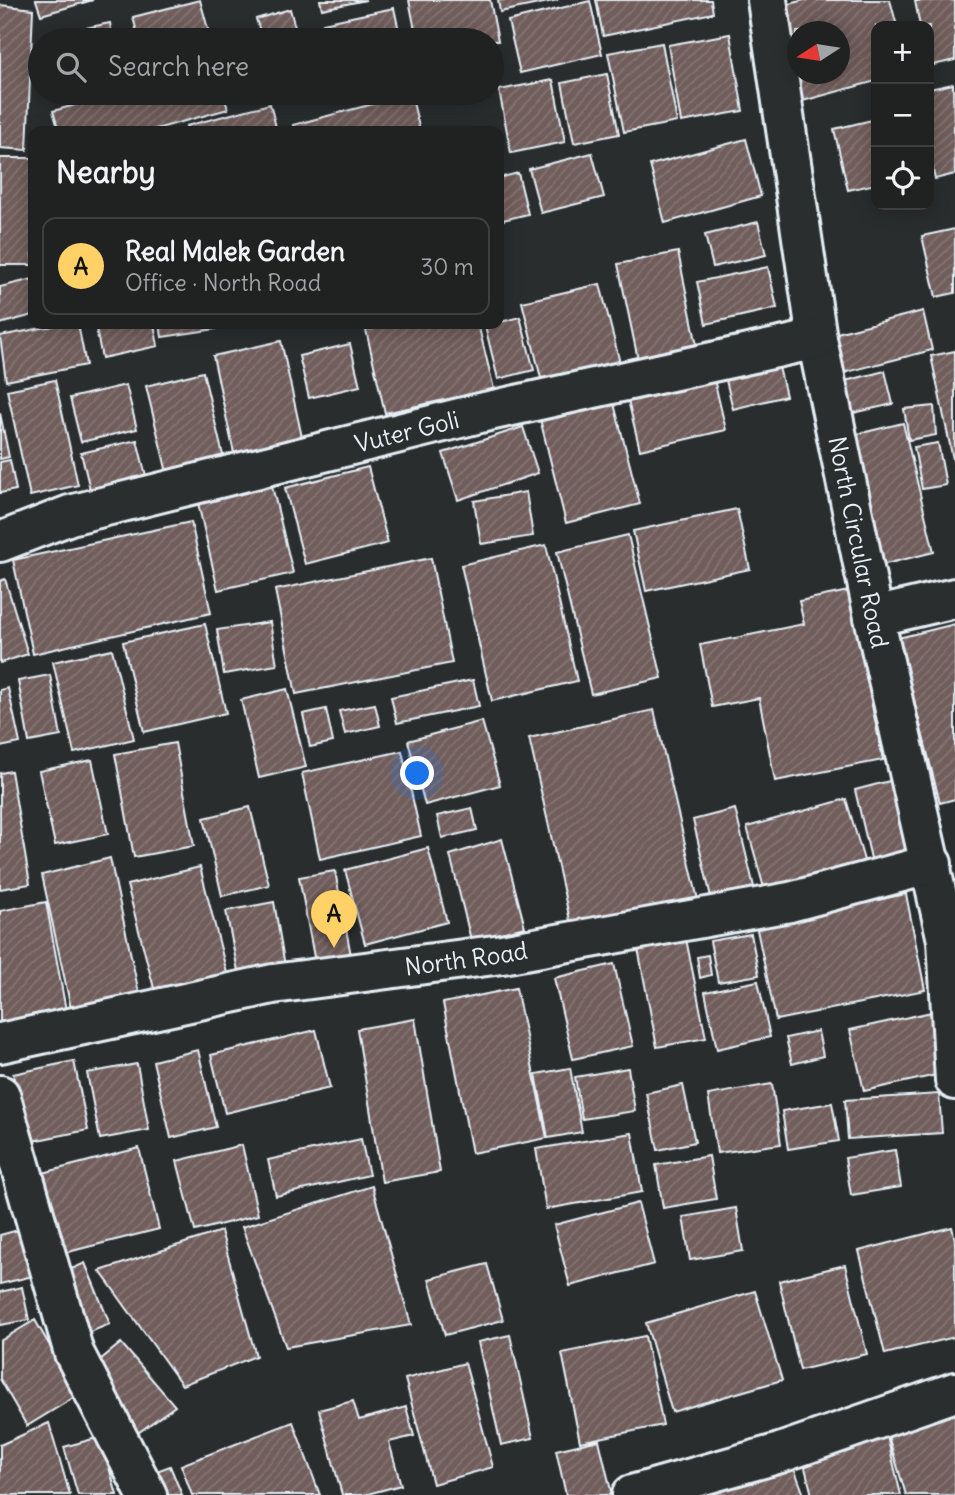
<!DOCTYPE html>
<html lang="en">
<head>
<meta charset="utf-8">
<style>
	body { margin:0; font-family:Delius,sans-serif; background:#282a2a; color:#f1f3f6 }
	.controls { position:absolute; right:21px; top:21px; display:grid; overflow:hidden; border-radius:14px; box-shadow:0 4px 18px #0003 }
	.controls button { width:63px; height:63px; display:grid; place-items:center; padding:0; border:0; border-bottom:2px solid #3d3f40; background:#202222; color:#f1f3f6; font:35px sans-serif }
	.compass { position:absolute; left:787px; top:21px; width:63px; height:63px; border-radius:50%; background:#202222; box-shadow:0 4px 18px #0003; rotate:258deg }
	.you { position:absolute; left:418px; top:774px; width:24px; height:24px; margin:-18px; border:5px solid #fff; border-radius:50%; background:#1a73e8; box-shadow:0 0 0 10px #1a73e833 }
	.badge { display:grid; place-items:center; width:46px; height:46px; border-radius:50%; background:#ffd166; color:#111; font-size:23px; font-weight:700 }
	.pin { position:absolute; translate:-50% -58px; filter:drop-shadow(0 2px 4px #0008) }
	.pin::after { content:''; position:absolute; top:37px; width:24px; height:21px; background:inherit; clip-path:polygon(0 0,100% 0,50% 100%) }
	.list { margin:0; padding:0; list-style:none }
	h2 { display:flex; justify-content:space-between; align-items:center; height:91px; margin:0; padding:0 28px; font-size:30px }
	h2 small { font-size:23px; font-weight:400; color:#a2a4a5 }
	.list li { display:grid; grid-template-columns:46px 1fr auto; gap:21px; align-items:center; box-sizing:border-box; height:98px; margin:0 14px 14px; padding:0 14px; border:2px solid #3d3f40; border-radius:14px }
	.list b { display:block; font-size:26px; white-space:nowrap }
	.list p { margin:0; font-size:23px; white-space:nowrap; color:#a2a4a5 }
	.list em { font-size:23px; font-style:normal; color:#a2a4a5 }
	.icon { flex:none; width:38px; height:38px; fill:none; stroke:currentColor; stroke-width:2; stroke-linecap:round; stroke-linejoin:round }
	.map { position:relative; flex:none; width:955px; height:1495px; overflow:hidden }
	.search { position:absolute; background:#202222; box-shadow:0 4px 18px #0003; left:28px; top:28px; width:476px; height:77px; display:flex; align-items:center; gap:18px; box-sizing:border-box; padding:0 24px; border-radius:38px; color:#a2a4a5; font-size:26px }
	.panel { position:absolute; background:#202222; box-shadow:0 4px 18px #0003; left:28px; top:126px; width:476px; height:203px; border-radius:14px }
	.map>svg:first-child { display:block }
	.building { fill:url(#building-hatch); stroke:#e8f1f8; stroke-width:2; fill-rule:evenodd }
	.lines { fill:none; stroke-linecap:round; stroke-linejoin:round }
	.street-casing { stroke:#e8f1f8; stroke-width:44 }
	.street { stroke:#2a2d2e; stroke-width:38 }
	.labels { text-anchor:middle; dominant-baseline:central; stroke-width:5; stroke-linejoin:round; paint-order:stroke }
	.street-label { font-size:24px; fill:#e8f1f8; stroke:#2a2d2e }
</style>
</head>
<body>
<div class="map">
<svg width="955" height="1495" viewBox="0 0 955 1495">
	<defs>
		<pattern id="building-hatch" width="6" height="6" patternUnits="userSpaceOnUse" patternTransform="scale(1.75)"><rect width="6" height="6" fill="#705d5b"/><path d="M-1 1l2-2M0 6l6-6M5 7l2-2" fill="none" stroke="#847573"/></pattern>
	</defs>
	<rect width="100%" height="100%" fill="#2a2d2e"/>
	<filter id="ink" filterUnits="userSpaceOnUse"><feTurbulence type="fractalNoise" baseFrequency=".0143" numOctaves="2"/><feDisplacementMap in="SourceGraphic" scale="14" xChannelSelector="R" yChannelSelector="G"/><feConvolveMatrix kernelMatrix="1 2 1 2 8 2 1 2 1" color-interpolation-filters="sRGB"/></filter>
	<g filter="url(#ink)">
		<!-- building -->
		<path class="building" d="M36,0H93L41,15Z
			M200,0L211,40H139L133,17Z
			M320,0H366L322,9Z
			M409,0H490L498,41L417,40Z
			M498,0H558L500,12Z
			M596,0H711L713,13L603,36Z
			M804,0H890L897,26H876V81L799,102L774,8ZM797,32H839V74H797Z
			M955,0V60L929,66V26H920L915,1Z
			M590,1L602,54L520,73L508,21Z
			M0,5L33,9L27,150L0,148Z
			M394,8L401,40H327L323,23Z
			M290,9L296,31L263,40L256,19Z
			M110,23L113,40H48L47,36Z
			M730,34L743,111L681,122L668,45Z
			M662,43L677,122L624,132L608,53Z
			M607,74L619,134L574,143L562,83Z
			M553,80L565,142L511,153L499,90Z
			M953,84L955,174L935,179L929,153V89Z
			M119,93H223L228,109L149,131H59L53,111Z
			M411,94L420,131H294L293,125Z
			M270,104L277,131H187L186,126Z
			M876,119V184L848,190L834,129Z
			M746,139L761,196L665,223L650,165Z
			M592,153L604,197L541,213L529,169Z
			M0,158H33V265H0Z
			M518,173L528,214L499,221V178Z
			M758,222L766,255L713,267L705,235Z
			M955,229V293L936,297L922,236Z
			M678,252L699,356L640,369L618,264Z
			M768,267L777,308L706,324L697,282Z
			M33,279V315L0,324V287Z
			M600,284L621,367L543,386L522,302Z
			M923,311L932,350L831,376L821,337Z
			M520,317L534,370L498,379L485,326Z
			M63,324H78L86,365L6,381L0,336Z
			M95,324H154L158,346L102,358Z
			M160,324H215L216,329L162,337Z
			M395,324H478L494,389L385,413L366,330Z
			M281,341L305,451L237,467L213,356Z
			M350,344L360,386L309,398L299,356Z
			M955,351V464H954L931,356Z
			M778,363L786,396L733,409L725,376Z
			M885,371L893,404L840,416L833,384Z
			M203,372L227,472L170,485L146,386Z
			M713,375L726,430L640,450L627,396Z
			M55,380L78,485L30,496L7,390Z
			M126,385L137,429L81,442L70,398Z
			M613,400L640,504L566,523L540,419Z
			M934,406L936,435L909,440L904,409Z
			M0,413L9,457L0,459Z
			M903,423L934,552L869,568L837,439Z
			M523,427L538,473L458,500L443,453Z
			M137,440L148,484L92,497L81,453Z
			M938,443L946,485L922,489L914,447Z
			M10,460L16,490L0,493V462Z
			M368,467L388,543L305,564L285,488Z
			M272,486L293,573L218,590L198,503Z
			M526,492L533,536L481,544L474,501Z
			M737,509L750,569L646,591L633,531Z
			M191,522L211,613L33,654L13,560Z
			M628,535L662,678L591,694L557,552Z
			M546,545L577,681L492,701L461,565Z
			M431,558L452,663L296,694L275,590Z
			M5,579L28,654L0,663V581Z
			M849,591L883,760L775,781L759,698L712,707L700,645L804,624L799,601Z
			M270,622L277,665L224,674L217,630Z
			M205,624L226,713L144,732L123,642Z
			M955,624V799L940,803L898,638Z
			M112,649L134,739L74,753L53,662Z
			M50,675L61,736L29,742L18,681Z
			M473,680L479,706L397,723L391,697Z
			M8,688L20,743L0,747V690Z
			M287,689L306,767L259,778L241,700Z
			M375,704L380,726L345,734L339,711Z
			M326,709L333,742L310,747L303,714Z
			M654,710L698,900L572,929L529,738Z
			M482,721L500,785L425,805L408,741Z
			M175,743L194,846L134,857L115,754Z
			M402,751L421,836L320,859L302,773Z
			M92,760L108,834L55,845L39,771Z
			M11,771L30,884L0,889V773Z
			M897,779L916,857L873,867L855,790Z
			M846,799L866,867L766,895L747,827Z
			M250,807L269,885L222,896L204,818Z
			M472,808L477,830L442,838L437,816Z
			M735,809L754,887L711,897L693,820Z
			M502,839L525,927L471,940L450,855Z
			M428,848L447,922L365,944L345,870Z
			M110,858L139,993L72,1013L42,875Z
			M200,867L228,977L156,996L127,885Z
			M335,871L353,966L317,973L299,877Z
			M906,894L925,990L776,1020L756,925Z
			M46,902L67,1016L0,1028V911Z
			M274,902L286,972L240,981L226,911Z
			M684,929L706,1038L657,1047L636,938Z
			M751,934L759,975L718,982L710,941Z
			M708,955L711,975L700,978L697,957Z
			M614,964L633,1046L573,1059L554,978Z
			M758,981L770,1037L717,1049L705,992Z
			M516,988L547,1138L472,1153L443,1003Z
			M936,1011L950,1072L864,1091L850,1030Z
			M415,1019L440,1172L382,1182L357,1029Z
			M316,1030L330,1088L225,1113L211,1055Z
			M818,1031L823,1056L792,1064L786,1038Z
			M198,1050L216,1127L171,1138L153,1061Z
			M74,1061L88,1130L27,1142L13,1074Z
			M137,1064L149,1130L100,1139L87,1073Z
			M570,1068L582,1132L548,1138L536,1074Z
			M628,1068L635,1111L582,1119L575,1077Z
			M772,1084L781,1144L717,1153L708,1095Z
			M683,1085L695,1142L658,1150L646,1093Z
			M939,1094L942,1133L848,1139L845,1100Z
			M832,1103L839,1141L788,1149L782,1111Z
			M632,1133L642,1192L546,1209L536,1149Z
			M361,1139L369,1175L276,1196L268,1160Z
			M242,1145L258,1215L195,1231L177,1161Z
			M139,1148L159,1229L64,1253L43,1173Z
			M895,1150L901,1187L851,1195L845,1158Z
			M709,1156L716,1199L663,1208L656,1165Z
			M372,1186L411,1325L286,1347L242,1227Z
			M638,1203L654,1264L570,1286L554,1225Z
			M736,1208L743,1251L690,1260L683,1217Z
			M952,1227L955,1240V1337L885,1354L859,1251Z
			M22,1229L33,1276L0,1284V1235Z
			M221,1231L256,1356L182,1385L100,1271Z
			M85,1263L110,1324L85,1334L60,1274Z
			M487,1264L503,1320L445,1335L429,1279Z
			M845,1265L867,1354L800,1370L779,1281Z
			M22,1287L29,1320L0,1325V1292Z
			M755,1291L782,1380L672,1412L646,1323Z
			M35,1320L78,1395L27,1426L0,1379V1341Z
			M510,1335L533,1438L501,1445L478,1342Z
			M645,1336L663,1425L580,1442L562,1353Z
			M121,1343L175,1406L135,1435L89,1369Z
			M465,1363L493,1467L433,1484L405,1379Z
			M353,1401L359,1420L406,1407L414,1436L389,1442L401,1485L364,1495H342L319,1410Z
			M955,1405V1495H906L885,1426Z
			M293,1422L320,1495H192L181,1465Z
			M49,1423L70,1495H0V1445Z
			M886,1432L901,1495H812L801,1452Z
			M100,1437L117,1495H78L64,1447Z
			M599,1440L612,1495H566L556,1450Z
			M788,1452L804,1495H666Z
			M170,1466L182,1495H163L154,1472Z"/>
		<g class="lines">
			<!-- street casing -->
			<g class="street-casing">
				<g id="street">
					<path id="s1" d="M767,0L817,339L874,617L947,940L955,1080"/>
					<path id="s2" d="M0,542L70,515L480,413L817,339"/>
					<path d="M874,617L955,598"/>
					<path id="s3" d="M0,1043L273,984L502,954L790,902L932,864"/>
					<path d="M0,1095L74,1353L147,1495"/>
					<path d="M632,1495L780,1453L955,1392"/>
				</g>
			</g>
			<!-- street -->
			<use href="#street" class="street"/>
		</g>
	</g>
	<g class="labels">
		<!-- street labels -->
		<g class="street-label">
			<text stroke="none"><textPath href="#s2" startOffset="422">Vuter Goli</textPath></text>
			<text stroke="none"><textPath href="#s1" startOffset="550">North Circular Road</textPath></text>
			<text stroke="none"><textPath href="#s3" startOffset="474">North Road</textPath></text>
		</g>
	</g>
</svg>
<div class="controls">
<button>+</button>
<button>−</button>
<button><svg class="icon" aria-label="locate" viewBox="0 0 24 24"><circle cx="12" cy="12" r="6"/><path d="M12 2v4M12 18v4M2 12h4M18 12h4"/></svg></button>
</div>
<svg class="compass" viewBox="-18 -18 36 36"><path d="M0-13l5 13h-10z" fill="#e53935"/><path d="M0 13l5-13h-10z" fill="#a2a4a5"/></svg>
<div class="you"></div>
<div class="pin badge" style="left:334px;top:948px">A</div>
<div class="search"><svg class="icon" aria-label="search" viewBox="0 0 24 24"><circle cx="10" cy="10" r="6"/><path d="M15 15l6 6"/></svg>Search here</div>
<section class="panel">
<h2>Nearby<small></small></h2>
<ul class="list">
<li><span class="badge">A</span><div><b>Real Malek Garden</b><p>Office · North Road</p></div><em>30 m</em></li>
</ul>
</section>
</div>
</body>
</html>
